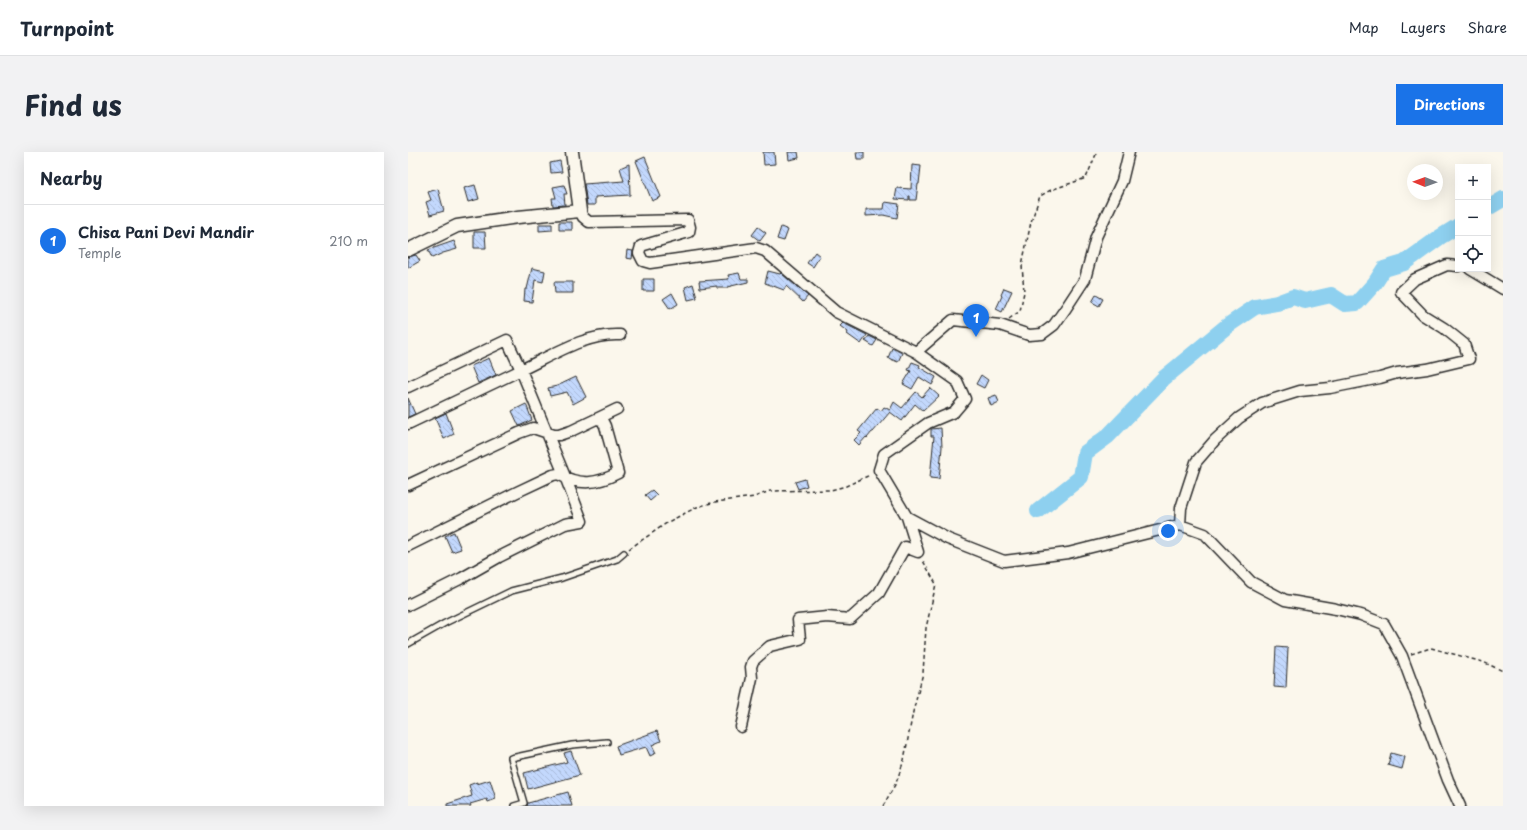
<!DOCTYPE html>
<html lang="en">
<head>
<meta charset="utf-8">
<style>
	body { margin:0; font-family:"Playpen Sans",sans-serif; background:#f2f2f3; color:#1f2937 }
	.controls { position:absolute; right:12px; top:12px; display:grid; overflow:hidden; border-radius:0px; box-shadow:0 4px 16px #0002 }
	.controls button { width:36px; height:36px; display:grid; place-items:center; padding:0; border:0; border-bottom:1px solid #e0e1e3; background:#fff; color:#1f2937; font:20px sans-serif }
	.compass { position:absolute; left:999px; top:12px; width:36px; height:36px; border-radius:50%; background:#fff; box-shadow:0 4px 16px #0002; rotate:271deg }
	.you { position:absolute; left:760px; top:379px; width:14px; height:14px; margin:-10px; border:3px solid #fff; border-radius:50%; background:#1a73e8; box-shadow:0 0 0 6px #1a73e833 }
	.badge { display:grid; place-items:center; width:26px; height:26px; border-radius:50%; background:#1a73e8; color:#fff; font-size:13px; font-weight:700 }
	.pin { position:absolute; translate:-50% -33px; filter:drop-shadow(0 1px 2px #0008) }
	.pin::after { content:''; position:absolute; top:21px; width:14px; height:12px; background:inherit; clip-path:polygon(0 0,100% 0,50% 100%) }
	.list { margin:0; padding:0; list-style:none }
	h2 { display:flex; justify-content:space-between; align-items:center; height:52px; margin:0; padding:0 16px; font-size:17px }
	h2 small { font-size:13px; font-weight:400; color:#747a83 }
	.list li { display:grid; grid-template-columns:26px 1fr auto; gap:12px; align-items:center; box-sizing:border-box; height:72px; padding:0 16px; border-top:1px solid #e0e1e3 }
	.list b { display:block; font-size:15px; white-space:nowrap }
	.list p { margin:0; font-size:13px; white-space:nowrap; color:#747a83 }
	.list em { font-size:13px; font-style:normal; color:#747a83 }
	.icon { flex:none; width:22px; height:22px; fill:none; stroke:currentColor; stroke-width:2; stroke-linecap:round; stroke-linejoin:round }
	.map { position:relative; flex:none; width:1095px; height:654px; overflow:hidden; border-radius:0px }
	header { display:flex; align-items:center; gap:24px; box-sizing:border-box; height:56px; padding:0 20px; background:#fff; border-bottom:1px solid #e0e1e3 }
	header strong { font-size:19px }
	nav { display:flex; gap:22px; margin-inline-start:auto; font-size:14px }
	.intro { display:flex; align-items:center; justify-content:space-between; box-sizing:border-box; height:96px; padding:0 24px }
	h1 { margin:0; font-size:28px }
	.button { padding:10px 18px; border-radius:0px; background:#1a73e8; color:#fff; font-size:14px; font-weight:700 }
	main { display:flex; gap:24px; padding:0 24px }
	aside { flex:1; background:#fff; border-radius:0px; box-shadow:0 4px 16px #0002 }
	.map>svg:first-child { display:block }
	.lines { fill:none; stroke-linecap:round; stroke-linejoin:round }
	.river { stroke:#8ed0ef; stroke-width:16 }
	.building { fill:url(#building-back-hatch); stroke:#2b2b2b }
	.service-casing { stroke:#2b2b2b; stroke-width:8 }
	.minor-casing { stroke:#2b2b2b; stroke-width:13 }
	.tertiary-casing { stroke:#2b2b2b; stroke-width:15 }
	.path { stroke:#2b2b2b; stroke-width:1.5; stroke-dasharray:4 3; stroke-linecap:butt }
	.service { stroke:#fbf7ec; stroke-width:5 }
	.minor { stroke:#fbf7ec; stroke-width:10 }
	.tertiary { stroke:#fbf7ec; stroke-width:12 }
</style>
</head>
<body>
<header>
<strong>Turnpoint</strong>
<nav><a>Map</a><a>Layers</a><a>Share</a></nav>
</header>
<div class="intro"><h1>Find us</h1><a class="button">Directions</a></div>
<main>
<aside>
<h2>Nearby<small></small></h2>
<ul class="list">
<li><span class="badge">1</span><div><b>Chisa Pani Devi Mandir</b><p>Temple</p></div><em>210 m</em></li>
</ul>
</aside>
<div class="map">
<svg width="1095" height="654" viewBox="0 0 1095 654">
	<defs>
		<pattern id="building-back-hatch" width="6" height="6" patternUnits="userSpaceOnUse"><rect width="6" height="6" fill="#c3d8fd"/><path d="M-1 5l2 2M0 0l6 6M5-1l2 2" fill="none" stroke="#a8bad9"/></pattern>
	</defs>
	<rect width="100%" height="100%" fill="#fbf7ec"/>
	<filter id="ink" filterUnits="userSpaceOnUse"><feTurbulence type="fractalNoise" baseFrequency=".025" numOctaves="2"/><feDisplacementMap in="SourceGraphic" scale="8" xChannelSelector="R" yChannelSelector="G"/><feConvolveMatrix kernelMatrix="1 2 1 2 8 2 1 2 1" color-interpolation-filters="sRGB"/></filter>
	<g filter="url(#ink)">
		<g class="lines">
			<!-- river -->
			<path class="river" d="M1080,56L1095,47
				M630,359L673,325L677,301L700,284L756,226L819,174L847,155L869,151L885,145L897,149L923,143L937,152L949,151L967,131L976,117L996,111L1032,85L1050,74"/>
		</g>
		<!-- building -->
		<path class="building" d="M355,0H366L367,12L356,13Z
			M380,0H390L391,6L381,8Z
			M448,0H456V7H449Z
			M237,5L253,45L244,49L228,9Z
			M152,9L154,20L143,21L142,11Z
			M221,12L222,43L187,45V53H179L176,32L216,29L212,16Z
			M504,13L513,14L511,32H510L508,48H502V44H501V48L487,47L489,36L503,37Z
			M67,33L71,47L60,50L56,36Z
			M156,33L159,42H156L157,53L145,54L144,46H148L145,35Z
			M30,37L36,59L22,63L18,50L23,48L20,40Z
			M477,50L491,52L489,66L475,63L458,64V57H476Z
			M151,70H164V78H151Z
			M131,72H144V78L131,79Z
			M350,75L358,81L352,89L344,83Z
			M373,75L380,78L376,89L369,87Z
			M66,80H77L78,96H66Z
			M46,89L49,97L35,101L24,106L20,98Z
			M219,98L225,99L224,107L218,106Z
			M407,100L412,104L405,115L399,111Z
			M8,103L12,109L0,116V105Z
			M124,116L137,119L135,130L127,128L124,150L116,149L117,137H119Z
			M360,119L372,122L373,121L400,144L395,150L378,134L376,138L357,131Z
			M331,121L333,127H340V130L319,135V136H309V134L292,136L291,129L321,127L320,123Z
			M235,127H246V139H235Z
			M146,130H165V141H147Z
			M285,132L289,146L280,148L277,135Z
			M596,136L604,139L594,160L588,157L594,144L593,143Z
			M264,141L270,152L262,157L255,147Z
			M688,143L695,147L691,154L684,150Z
			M435,171L459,183L453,192L439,182L440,180L432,174Z
			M461,184L469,188L465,194L457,189Z
			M484,196L494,201L490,210L480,206Z
			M81,206L88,223L70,231L63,214Z
			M504,210L512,213L511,215L528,225L524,233L511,225L504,237L495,232L503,219L500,218Z
			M573,223L580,228L576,236L568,232Z
			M168,225L178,245L165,252L159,240L142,244L140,236L149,234Z
			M522,236L531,244L515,259L507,252L494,269L482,260L465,280H464L459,286L458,285L451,293L446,288L453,281L450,279L469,256L473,259L476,255L482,258L486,250L494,256L508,240L514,245Z
			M588,243L591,250L583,254L580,246Z
			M0,246L7,262L0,265Z
			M118,252L124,268L111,274L104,259Z
			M38,261L46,282L36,287L27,266Z
			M533,276L534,295L531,327L522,326L526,284H523V277Z
			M397,327L399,334L390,337L387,330Z
			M244,338L249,343L242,349L237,343Z
			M46,380L53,397L44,400L37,384Z
			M868,495L880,496L878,536L866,535Z
			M249,579L253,589L244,593L248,601L242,604L238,595L211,603L208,594Z
			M163,599L172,623L120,637L116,621L159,610L156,601Z
			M983,601L997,605L994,617L980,613Z
			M82,628L88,647L80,650L79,647L62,652L63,654H39V652L64,644L61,633L69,630V632Z
			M160,640L164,654H119L120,651Z"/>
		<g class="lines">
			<!-- service casing -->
			<g class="service-casing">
				<path id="service" d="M0,492L37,471L103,439L154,426L209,407L216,401
					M106,654L116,651L103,606L164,593L199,590"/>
			</g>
			<!-- minor casing -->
			<g class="minor-casing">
				<path id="minor" d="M172,59L175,65L181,70L280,68L282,75L281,80L233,94L231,101L235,109L242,111L348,96L357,99L428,160L508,200L549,229L557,247L546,260L520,271L476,302L471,318L499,365L540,387L596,409L660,401L772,373L797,382L843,430L877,448L928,457L953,463L976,472L994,504L1040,628L1052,654
					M1062,117L1095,137
					M508,200L545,168L592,173L621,183L634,182L646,173L658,156L677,127L688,85L714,29L721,0
					M0,235L99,188L113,218C143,204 178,181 212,183
					M0,272L113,218L158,327L174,369L157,372L91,405L54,426L0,453
					M0,333L111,281L125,276L146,283H151L163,279L209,257
					M772,373L773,356L788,310L807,288L831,266L854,251L892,239L922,236L972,226L989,221L1019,217L1061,207L1056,192L1036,176L1015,163L993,140L1007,127L1039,113L1050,114
					M0,394L109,340L145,323L150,322C172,334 189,332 210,321L197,274L194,268L189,267
					M333,575L344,526L343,515L345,509L362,494L392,487L390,468L419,465L442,467L471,441L497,395L510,400L499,365"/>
			</g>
			<!-- tertiary casing -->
			<g class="tertiary-casing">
				<path id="tertiary" d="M0,98L49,74L110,65L172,59L164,0"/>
			</g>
			<!-- path -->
			<path class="path" d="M601,167L612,159L616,140L614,113L623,70L632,44L643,38L678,26L689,0
				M221,397L260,370L289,355L307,350L346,345L362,339L423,338L438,334L462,323
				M1003,502L1023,496L1075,510L1095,519
				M475,654L488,631L496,608L505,560L515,521L518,476L528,432L514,407"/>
			<!-- service -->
			<use href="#service" class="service"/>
			<!-- minor -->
			<use href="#minor" class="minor"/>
			<!-- tertiary -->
			<use href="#tertiary" class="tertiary"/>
		</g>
	</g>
</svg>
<div class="controls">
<button>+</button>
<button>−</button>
<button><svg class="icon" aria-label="locate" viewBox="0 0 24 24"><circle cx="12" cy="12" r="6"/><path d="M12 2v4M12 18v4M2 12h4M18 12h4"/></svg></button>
</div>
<svg class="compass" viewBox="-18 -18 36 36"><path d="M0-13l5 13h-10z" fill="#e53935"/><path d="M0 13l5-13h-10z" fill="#747a83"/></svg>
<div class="you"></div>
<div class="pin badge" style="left:568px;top:185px">1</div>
</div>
</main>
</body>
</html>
